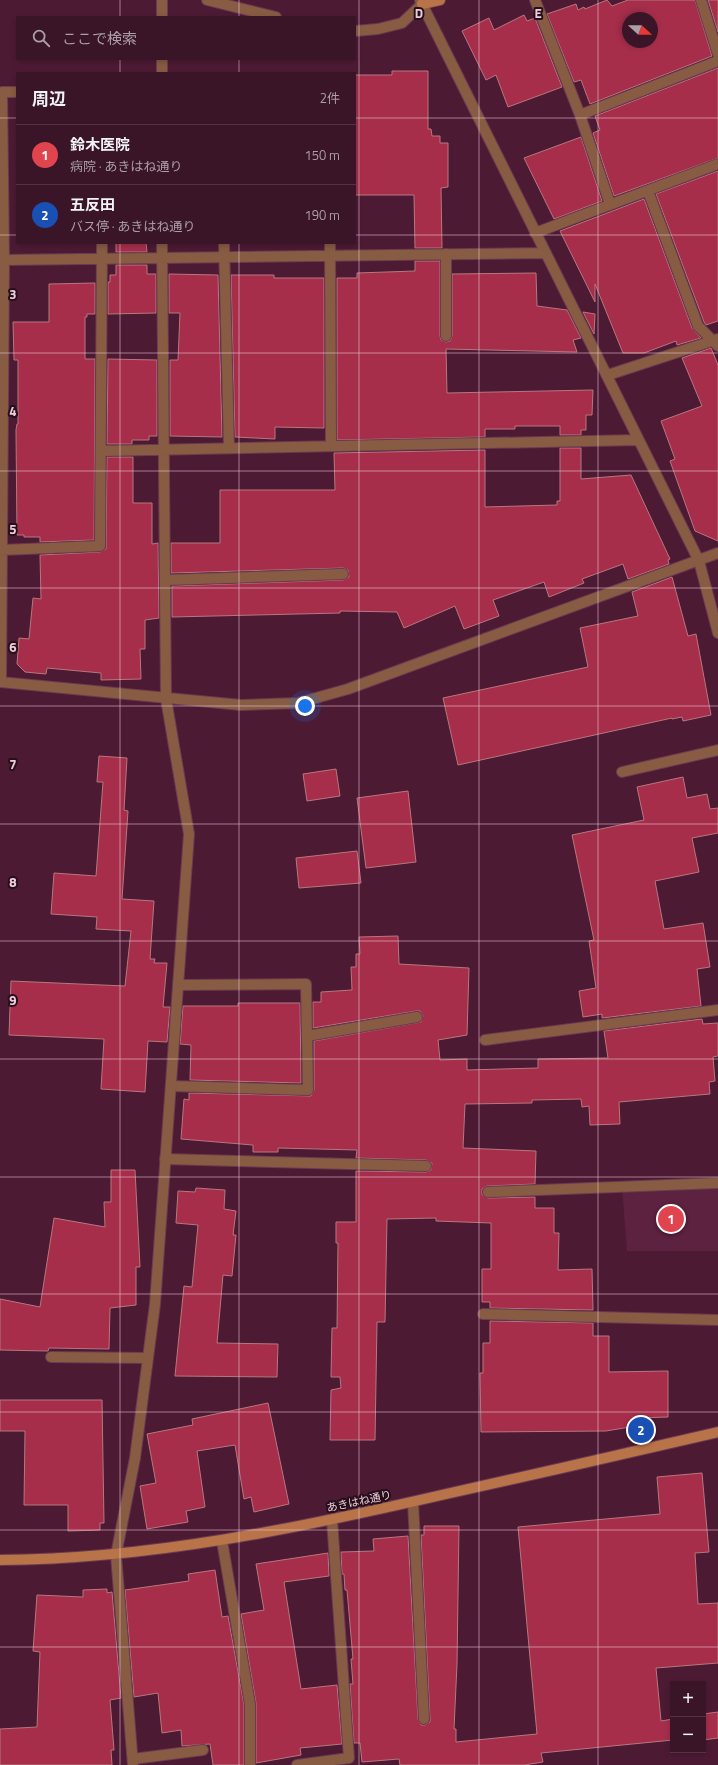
<!DOCTYPE html>
<html lang="ja">
<head>
<meta charset="utf-8">
<style>
	body { margin:0; font-family:"Titillium Web","Noto Sans JP",sans-serif; background:#452133; color:#f1f3f6 }
	.controls { position:absolute; right:12px; bottom:12px; display:grid; overflow:hidden; border-radius:0px; box-shadow:0 2px 6px #0003 }
	.controls button { width:36px; height:36px; display:grid; place-items:center; padding:0; border:0; border-bottom:1px solid #543344; background:#3a1427; color:#f1f3f6; font:20px sans-serif }
	.compass { position:absolute; left:622px; top:12px; width:36px; height:36px; border-radius:50%; background:#3a1427; box-shadow:0 2px 6px #0003; rotate:111deg }
	.you { position:absolute; left:305px; top:706px; width:14px; height:14px; margin:-10px; border:3px solid #fff; border-radius:50%; background:#1a73e8; box-shadow:0 0 0 6px #1a73e833 }
	.badge { display:grid; place-items:center; width:26px; height:26px; border-radius:50%; background:#0b8043; color:#fff; font-size:13px; font-weight:700 }
	.pin { position:absolute; translate:-50% -50%; border:2px solid #fff; box-shadow:0 1px 4px #0006 }
	.list { margin:0; padding:0; list-style:none }
	h2 { display:flex; justify-content:space-between; align-items:center; height:52px; margin:0; padding:0 16px; font-size:17px }
	h2 small { font-size:13px; font-weight:400; color:#ab9ea7 }
	.list li { display:grid; grid-template-columns:26px 1fr auto; gap:12px; align-items:center; box-sizing:border-box; height:60px; padding:0 16px; border-top:1px solid #543344 }
	.list b { display:block; font-size:15px; white-space:nowrap }
	.list p { margin:0; font-size:13px; white-space:nowrap; color:#ab9ea7 }
	.list em { font-size:13px; font-style:normal; color:#ab9ea7 }
	.icon { flex:none; width:22px; height:22px; fill:none; stroke:currentColor; stroke-width:2; stroke-linecap:round; stroke-linejoin:round }
	.map { position:relative; flex:none; width:718px; height:1765px; overflow:hidden }
	.search { position:absolute; background:#3a1427; box-shadow:0 2px 6px #0003; left:16px; top:16px; width:340px; height:44px; display:flex; align-items:center; gap:10px; box-sizing:border-box; padding:0 14px; border-radius:0px; color:#ab9ea7; font-size:15px }
	.panel { position:absolute; background:#3a1427; box-shadow:0 2px 6px #0003; left:16px; top:72px; width:340px; height:172px; border-radius:0px }
	.map>svg:first-child { display:block }
	.built { fill:#5c2240 }
	.building { fill:#a62e4b; stroke:#b8767f; fill-rule:evenodd }
	.lines { fill:none; stroke-linecap:round; stroke-linejoin:round }
	.lane-casing { stroke:#6a3a52; stroke-width:12 }
	.street-casing { stroke:#6a3a52; stroke-width:12 }
	.secondary-casing { stroke:#6a3a52; stroke-width:12 }
	.lane { stroke:#885c42; stroke-width:10 }
	.street { stroke:#885c42; stroke-width:10 }
	.secondary { stroke:#b97349; stroke-width:10 }
	.grid { fill:none; stroke:#eeccda; stroke-width:1; stroke-opacity:0.55 }
	.labels { text-anchor:middle; dominant-baseline:central; stroke-width:4; stroke-linejoin:round; paint-order:stroke }
	.street-label { font-size:11px; fill:#eeccda; stroke:#250f1a }
	.grid-label { font-size:13px; text-anchor:middle; font-weight:bold; fill:#eeccda; stroke:#250f1a; stroke-width:4; stroke-linejoin:round; paint-order:stroke }
</style>
</head>
<body>
<div class="map">
<svg width="718" height="1765" viewBox="0 0 718 1765">
	<rect width="100%" height="100%" fill="#4d1a34"/>
	<!-- built -->
	<path class="built" d="M718,1183V1251H627L622,1187Z"/>
	<!-- building -->
	<path class="building" d="M607,0L612,6L628,0H695L712,56L590,104L581,80L574,82L547,14L576,4L578,10L584,7L585,9ZM628,18H652V42H628Z
		M708,0H718V32Z
		M524,15L527,21L535,18L562,87L508,107L496,75L486,80L462,31L489,18L494,30Z
		M718,68V158L614,196L593,133L600,130L595,116Z
		M392,71H428V129H431L432,136H440V143H448V187L441,188L442,248H415L414,195H355V75H392Z
		M581,137L602,201L554,219L524,158Z
		M718,171V321L706,325L704,322L656,194Z
		M644,199L692,328L701,338L677,345L676,341L644,353H623L595,284V302L560,231Z
		M116,243H146L147,252H116Z
		M415,261H440V336L441,340L446,342L450,341L452,336V274L536,273L537,306L567,310L581,338L573,340L577,352L446,349L447,393L593,390L592,415H586V430H581V435H560V426H515V429H485V437L337,440V278H357V273L415,271Z
		M116,265H147V274H156V313L108,314V282H110V275H116Z
		M169,274L218,275L222,437L170,436V360H178L180,313H169Z
		M231,275H274V278H324V428L275,427V439L235,437Z
		M95,283V314H87V317H85V359H95L94,540L40,542V537H24V535H17L16,430L17,424H18V360H14L13,322H49V284Z
		M583,312L595,314L594,334Z
		M711,348L718,365V541L695,531L670,461L675,459L661,421L702,406L682,358Z
		M108,359L157,360V436H149V440H132V444H107Z
		M560,448H581V479L631,475L670,559L668,560L669,564L628,579L623,564L582,579L584,583L549,597L544,582L493,600L499,616L464,629L455,606L404,628L397,612L340,611V613L172,617V586L343,580L349,577L348,570L343,568L171,573V543H220V490H335L334,453L485,450V507L557,505V501H560Z
		M107,457H133V503H152V544L158,543L159,618L145,620V649H140L141,679L101,680V673L47,668L46,674L25,672L17,664L19,638L29,639L33,598L41,599L40,555L100,552L106,549Z
		M672,577L688,636L696,634L711,715L683,721L682,717L672,719V718L458,765L443,698L588,667L580,628L638,616L632,592Z
		M99,756L127,758L124,810L128,811L122,899L154,901L150,959H155L154,963H167L163,1007H170L167,1042L148,1041L145,1092L101,1089L104,1039L9,1035L11,981L125,986L131,931L96,929L97,917L51,914L54,873L96,876L103,782H97Z
		M336,769L340,796L307,801L303,774Z
		M683,777L687,798L707,794L710,809L718,808V833L692,838L699,872L655,881L664,929L703,923L710,967L697,969L701,1006L602,1018V1014L583,1017L579,991L596,988L589,941L594,940L572,835L644,820L637,787Z
		M408,791L416,862L366,868L357,798Z
		M357,851L361,883L299,888L296,858Z
		M398,936L399,964L469,968L467,1035L438,1040L440,1060L467,1059V1070L538,1068V1059L608,1058L604,1031L702,1019L703,1024L718,1023V1056L713,1057L715,1081L709,1082L710,1094L619,1102L620,1124L590,1125L589,1106L582,1107L581,1099L532,1100V1103L465,1104L463,1148L536,1151L535,1184L487,1186L482,1189V1195L488,1198L535,1197V1208H554V1233H559L558,1270L592,1269L593,1310L490,1308V1302H482V1269H491V1223L436,1221V1218L387,1219L385,1322H377L375,1440H330L331,1390L341,1388L340,1377H331L332,1328H337L338,1243H336V1222H356V1171L426,1172L431,1170L432,1163L426,1160L356,1158L357,1150L278,1148V1152H253V1145L181,1139L184,1099L189,1100V1093L311,1096L314,1090V1041L421,1022L423,1016L420,1011H416L313,1028V1002H321V992L352,990L351,967H356V954H360L359,937Z
		M238,1003H300L301,1083L190,1080L191,1045L180,1044L183,1006H238Z
		M111,1170H135L140,1267H136V1305L110,1308L109,1349L49,1348L48,1351L0,1350V1299L40,1307L54,1218L105,1227L104,1202H111Z
		M196,1188L225,1190L224,1209L236,1211L233,1235H236L232,1276L223,1275L217,1343L278,1344L277,1377L175,1376L184,1286L192,1287L198,1225L176,1223L178,1191L195,1192Z
		M490,1321L593,1323V1336H609V1372L668,1371V1417L636,1418V1426L606,1431L481,1432L480,1373H483V1343H490Z
		M0,1400H102L104,1523H100V1530L68,1531V1505H24L25,1431H0Z
		M268,1403L289,1504L254,1512L251,1497L244,1499L235,1445L197,1451L205,1507L186,1511L188,1522L147,1529L140,1486L156,1483L147,1434L193,1425L192,1419Z
		M702,1473L709,1552L695,1553L698,1604L718,1603V1663L656,1668L661,1721L673,1719V1740L541,1753L543,1762L524,1765H400L399,1759L362,1762L360,1743H354L350,1684H353L351,1659H353L347,1590H345L344,1574H342L341,1552L374,1551L373,1539L408,1536L418,1719L421,1725H425L430,1722V1719L421,1535H424V1526H459L457,1664L454,1729H456V1742L537,1734L518,1527L660,1514L657,1477Z
		M328,1553L329,1576L284,1582L301,1689L337,1685L342,1744L300,1748L301,1755L256,1763V1703L241,1614L264,1610L256,1564Z
		M215,1570L222,1617L228,1616L244,1705V1765H213L210,1744L182,1746L181,1730L162,1733L158,1693L134,1697L125,1590L189,1581L188,1574Z
		M107,1589V1593L112,1592L121,1698L110,1700L114,1750H111L112,1765H0V1729L37,1727L40,1652L33,1651L37,1595L83,1597V1590Z
		M718,1712V1738L703,1740V1714Z"/>
	<g class="lines">
		<!-- lane casing -->
		<g class="lane-casing">
			<path id="lane" d="M307,1036L417,1017
				M171,1086L308,1090L306,984L178,985
				M165,1159L426,1166
				M51,1357L148,1358
				M413,1502L424,1719
				M222,1541L250,1704V1765
				M116,1555L133,1765
				M133,1759L203,1750
				M297,1765L349,1758L332,1520"/>
		</g>
		<!-- street casing -->
		<g class="street-casing">
			<path id="street" d="M162,0V17
				M207,0L276,17
				M420,0L699,561L718,633
				M535,0L580,115L610,204
				M701,0L718,54
				M355,31L378,29L402,23L422,4
				M162,59V73
				M580,115L718,61
				M648,191L698,326L718,346
				M535,233L718,164
				M224,243L229,448
				M330,243L331,446
				M4,260L546,253
				M446,336V254
				M608,375L718,339
				M101,451L638,440
				M1,550L100,546L102,243
				M166,580L343,574
				M0,682L241,705L298,703L348,689L718,553
				M1,682L4,260L2,92H17
				M622,772L718,750
				M485,1040L718,1010
				M488,1192L718,1183
				M483,1314L718,1320
				M116,1555L135,1458L155,1304L189,834L166,699L162,243"/>
		</g>
		<!-- secondary casing -->
		<g class="secondary-casing">
			<path id="secondary" d="M422,4L440,0
				M0,1560C151,1559 299,1528 446,1494C537,1474 627,1453 718,1432"/>
		</g>
		<!-- lane -->
		<use href="#lane" class="lane"/>
		<!-- street -->
		<use href="#street" class="street"/>
		<!-- secondary -->
		<use href="#secondary" class="secondary"/>
	</g>
	<!-- grid -->
	<path class="grid" d="M120,0V17M239,0V17M359,0V1765M479,0V1765M598,0V1765M120,59V73M239,59V73M0,118H17M355,118H718M0,235H17M355,235H718M120,243V1765M239,243V1765M0,353H718M0,471H718M0,588H718M0,706H718M0,824H718M0,941H718M0,1059H718M0,1177H718M0,1294H718M0,1412H718M0,1530H718M0,1647H718"/>
	<g class="labels">
		<!-- street labels -->
		<g class="street-label">
			<text transform="translate(359 1501) rotate(-12)">あきはね通り</text>
		</g>
	</g>
	<g class="grid-label">
		<text x="419" y="18">D</text>
		<text x="538" y="18">E</text>
		<text x="13" y="299">3</text>
		<text x="13" y="416">4</text>
		<text x="13" y="534">5</text>
		<text x="13" y="652">6</text>
		<text x="13" y="769">7</text>
		<text x="13" y="887">8</text>
		<text x="13" y="1005">9</text>
	</g>
</svg>
<div class="controls">
<button>+</button>
<button>−</button>
</div>
<svg class="compass" viewBox="-18 -18 36 36"><path d="M0-13l5 13h-10z" fill="#e53935"/><path d="M0 13l5-13h-10z" fill="#ab9ea7"/></svg>
<div class="you"></div>
<div class="pin badge" style="left:671px;top:1219px;background:#e0444e">1</div>
<div class="pin badge" style="left:641px;top:1430px;background:#1a4fb4">2</div>
<div class="search"><svg class="icon" aria-label="search" viewBox="0 0 24 24"><circle cx="10" cy="10" r="6"/><path d="M15 15l6 6"/></svg>ここで検索</div>
<section class="panel">
<h2>周辺<small>2件</small></h2>
<ul class="list">
<li><span class="badge" style="background:#e0444e">1</span><div><b>鈴木医院</b><p>病院 · あきはね通り</p></div><em>150 m</em></li>
<li><span class="badge" style="background:#1a4fb4">2</span><div><b>五反田</b><p>バス停 · あきはね通り</p></div><em>190 m</em></li>
</ul>
</section>
</div>
</body>
</html>
